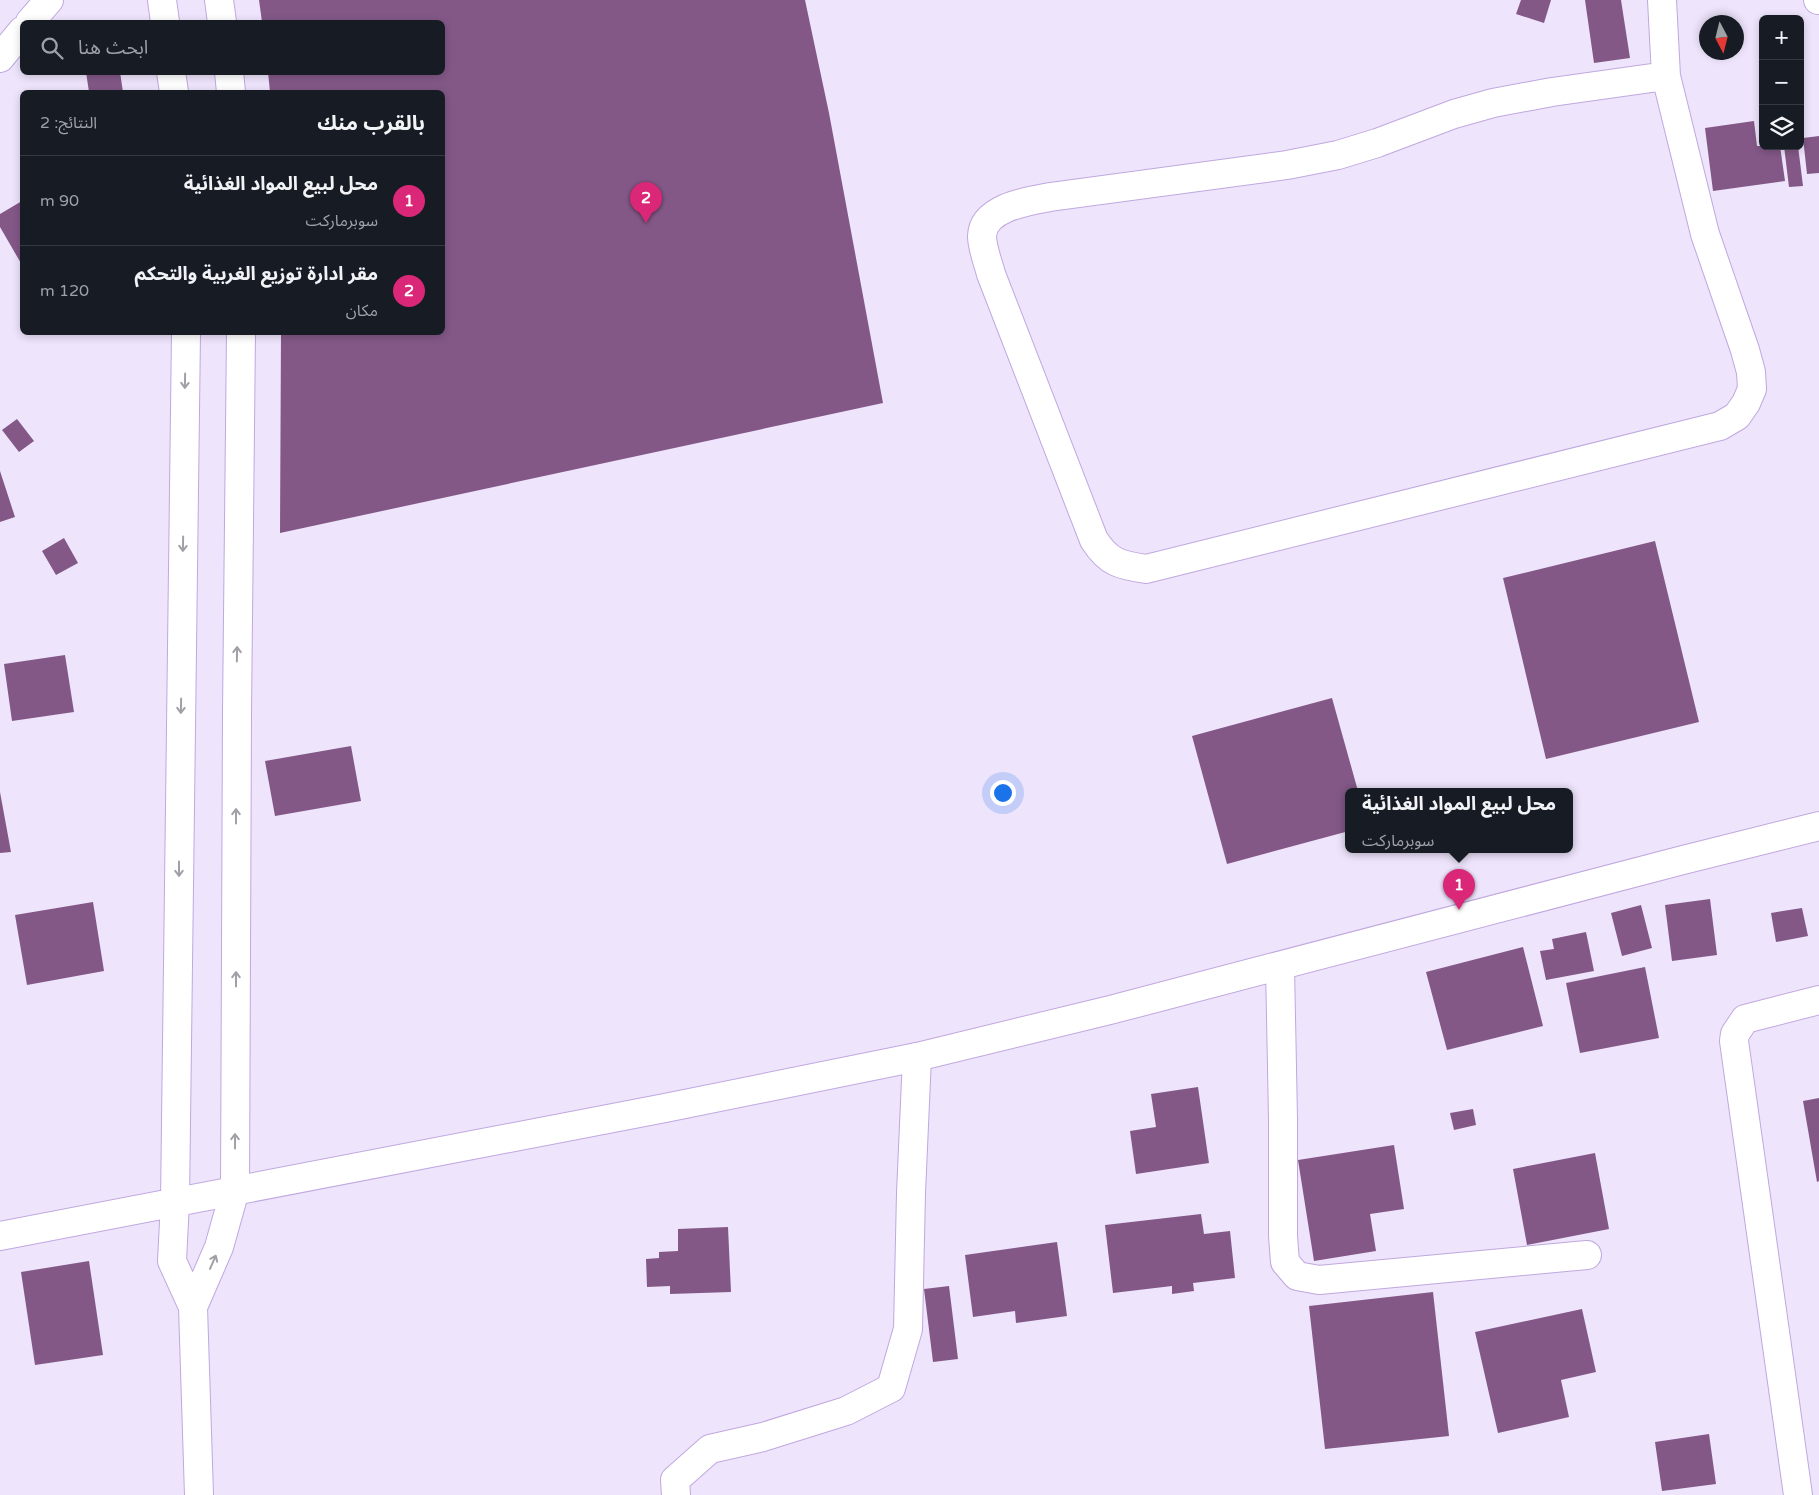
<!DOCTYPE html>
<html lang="ar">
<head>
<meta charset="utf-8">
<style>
	body { margin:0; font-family:"Varela Round","Noto Sans Arabic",sans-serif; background:#242831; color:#f1f3f6; direction:rtl }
	.controls { position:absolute; right:15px; top:15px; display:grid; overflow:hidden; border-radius:8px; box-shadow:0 2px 8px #0003 }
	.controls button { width:45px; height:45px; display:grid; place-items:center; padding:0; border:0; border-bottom:1px solid #363941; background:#171b24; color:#f1f3f6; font:25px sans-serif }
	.compass { position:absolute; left:1699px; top:15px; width:45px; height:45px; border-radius:50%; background:#171b24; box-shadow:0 2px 8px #0003; rotate:173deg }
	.you { position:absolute; left:1002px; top:792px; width:18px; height:18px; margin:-12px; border:4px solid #fff; border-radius:50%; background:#1a73e8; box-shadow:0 0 0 8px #1a73e833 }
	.badge { display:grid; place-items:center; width:32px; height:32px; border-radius:50%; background:#db2777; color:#fff; font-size:16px; font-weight:700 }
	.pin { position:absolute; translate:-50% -41px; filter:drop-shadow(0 1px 2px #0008) }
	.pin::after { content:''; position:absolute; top:26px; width:18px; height:15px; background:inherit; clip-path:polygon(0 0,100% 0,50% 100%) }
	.popup { position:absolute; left:1345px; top:788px; width:228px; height:65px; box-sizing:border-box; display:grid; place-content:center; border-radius:8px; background:#171b24; filter:drop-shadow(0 1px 4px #0005); font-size:16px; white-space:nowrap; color:#9ea1a6 }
	.popup b { font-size:19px; color:#f1f3f6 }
	.popup::after { content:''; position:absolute; left:50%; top:100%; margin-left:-10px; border:10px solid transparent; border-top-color:#171b24 }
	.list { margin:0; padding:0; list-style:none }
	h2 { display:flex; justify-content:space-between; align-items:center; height:65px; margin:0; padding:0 20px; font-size:21px }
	h2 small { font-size:16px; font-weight:400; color:#9ea1a6 }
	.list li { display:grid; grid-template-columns:32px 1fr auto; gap:15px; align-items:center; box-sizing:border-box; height:90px; padding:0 20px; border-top:1px solid #363941 }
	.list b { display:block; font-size:19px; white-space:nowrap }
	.list p { margin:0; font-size:16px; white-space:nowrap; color:#9ea1a6 }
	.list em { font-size:16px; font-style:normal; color:#9ea1a6 }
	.icon { flex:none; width:28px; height:28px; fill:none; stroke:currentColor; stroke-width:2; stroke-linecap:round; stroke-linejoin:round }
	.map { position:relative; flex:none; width:1819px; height:1495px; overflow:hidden; direction:ltr }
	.search { position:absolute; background:#171b24; box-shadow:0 2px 8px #0003; left:20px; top:20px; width:425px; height:55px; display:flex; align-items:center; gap:12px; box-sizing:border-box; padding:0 18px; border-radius:8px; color:#9ea1a6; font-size:19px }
	.panel { position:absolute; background:#171b24; box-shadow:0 2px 8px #0003; left:20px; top:90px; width:425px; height:245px; border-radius:8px; direction:rtl }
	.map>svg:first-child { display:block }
	.building { fill:#835887 }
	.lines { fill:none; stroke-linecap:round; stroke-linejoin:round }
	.street-casing { stroke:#c0a8df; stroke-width:30 }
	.secondary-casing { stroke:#c0a8df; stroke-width:30 }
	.street { stroke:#fff; stroke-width:28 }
	.secondary { stroke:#fff; stroke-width:28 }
	.oneway { stroke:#a39fa7 }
</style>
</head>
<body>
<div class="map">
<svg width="1819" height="1495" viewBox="0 0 1819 1495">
	<rect width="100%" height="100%" fill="#eee4fc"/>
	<!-- building -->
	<path class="building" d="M259,0H805L829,113L883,403L280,533L281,332H442V92H270L268,72H442V22H262Z
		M1521,0H1551L1544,23L1516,14Z
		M1585,0H1621L1630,58L1594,63Z
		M86,72H120L123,92H89Z
		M1754,121L1757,146H1780L1785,181L1713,191L1705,128Z
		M1819,136V173L1807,174L1803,138Z
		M1784,146H1798L1803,186L1789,187Z
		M22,201V265L0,227V214Z
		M17,419L34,441L19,452L2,430Z
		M0,471L15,517L0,522Z
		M64,538L78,563L56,575L42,551Z
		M1655,541L1699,722L1546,759L1503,578Z
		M65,655L74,712L12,721L4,664Z
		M1332,698L1358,791H1349V831L1227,864L1192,736Z
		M351,746L361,801L275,816L265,761Z
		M0,792L11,852L0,853Z
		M1710,899L1717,955L1672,961L1665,905Z
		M93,902L104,971L27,985L15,915Z
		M1641,905L1652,948L1622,956L1611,913Z
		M1802,908L1808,936L1776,942L1771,913Z
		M1586,932L1594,971L1546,980L1540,951L1554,949L1552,939Z
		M1523,947L1543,1026L1447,1050L1426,972Z
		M1645,967L1659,1038L1580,1053L1566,983Z
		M1198,1087L1209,1163L1136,1174L1130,1131L1156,1127L1151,1094Z
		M1819,1098V1181L1817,1182L1803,1101Z
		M1473,1109L1476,1125L1454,1130L1450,1113Z
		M1394,1145L1404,1209L1370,1214L1376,1251L1314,1261L1298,1160Z
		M1595,1153L1609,1229L1527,1245L1513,1169Z
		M1201,1214L1204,1234L1230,1231L1235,1278L1193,1283L1194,1291L1172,1294V1286L1113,1293L1105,1225Z
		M728,1227L731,1292L670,1294V1286L647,1287L646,1259L659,1258V1252L678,1251V1229Z
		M1057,1242L1067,1316L1016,1323L1015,1311L973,1317L965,1255Z
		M89,1261L103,1355L35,1365L21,1272Z
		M949,1286L958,1359L933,1362L924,1289Z
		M1433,1292L1449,1436L1325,1449L1309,1306Z
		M1582,1309L1596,1372L1561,1380L1569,1417L1498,1433L1475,1332Z
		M1709,1434L1716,1484L1662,1491L1655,1442Z"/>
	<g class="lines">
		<!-- street casing -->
		<g class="street-casing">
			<path id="street" d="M1662,0L1666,76L1705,234L1745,350L1751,372L1752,389L1746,403L1737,416L1720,426L1146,569C1120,565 1109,563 1094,540L991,274C988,262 982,248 982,236C983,207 1029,201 1050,197L1287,165L1338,155L1377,143L1454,114L1493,103L1552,92L1666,76
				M30,22L49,0
				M0,58L22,31
				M1280,966L1283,1119V1236L1285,1262L1297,1276L1319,1280L1587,1255
				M175,1202L172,1261L193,1307L199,1495
				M193,1307L219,1247L235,1190
				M676,1495L675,1480L710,1449L763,1437L846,1411L891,1388L908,1329L911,1193L917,1057
				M1798,1495L1734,1041L1735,1034L1745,1019L1819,1000"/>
		</g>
		<!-- secondary casing -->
		<g class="secondary-casing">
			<path id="secondary" d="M162,0L165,22
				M219,0L222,22
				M1818,0H1819
				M171,72L174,92
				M229,72L231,92
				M235,1190L237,713L241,332
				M175,1202L186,332
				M0,1236L665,1108L917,1057L1110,1010L1683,860L1819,826"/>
		</g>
		<!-- street -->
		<use href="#street" class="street"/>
		<!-- secondary -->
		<use href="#secondary" class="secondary"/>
	</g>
	<!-- one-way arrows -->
	<defs><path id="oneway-shaft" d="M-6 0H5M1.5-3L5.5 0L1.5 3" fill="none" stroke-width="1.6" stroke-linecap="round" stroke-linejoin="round" transform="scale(1.25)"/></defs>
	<g class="oneway">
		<use href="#oneway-shaft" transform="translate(185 381) rotate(91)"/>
		<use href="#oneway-shaft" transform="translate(183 544) rotate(91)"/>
		<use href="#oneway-shaft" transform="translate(237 654) rotate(-89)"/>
		<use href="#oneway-shaft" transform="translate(181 706) rotate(91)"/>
		<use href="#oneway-shaft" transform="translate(236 816) rotate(-90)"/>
		<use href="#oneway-shaft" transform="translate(179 869) rotate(90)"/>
		<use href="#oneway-shaft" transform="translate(236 979) rotate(-90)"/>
		<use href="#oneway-shaft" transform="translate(235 1141) rotate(-90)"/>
		<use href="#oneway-shaft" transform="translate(213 1262) rotate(-66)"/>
	</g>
</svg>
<div class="controls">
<button>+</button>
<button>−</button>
<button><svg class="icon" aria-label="layers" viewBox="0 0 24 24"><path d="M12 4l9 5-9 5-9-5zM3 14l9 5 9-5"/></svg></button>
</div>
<svg class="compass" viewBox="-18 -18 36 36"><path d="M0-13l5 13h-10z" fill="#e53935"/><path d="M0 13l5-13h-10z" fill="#9ea1a6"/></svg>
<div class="you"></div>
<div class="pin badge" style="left:1459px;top:910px">1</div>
<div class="popup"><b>محل لبيع المواد الغذائية</b>سوبرماركت</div>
<div class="pin badge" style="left:646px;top:223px">2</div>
<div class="search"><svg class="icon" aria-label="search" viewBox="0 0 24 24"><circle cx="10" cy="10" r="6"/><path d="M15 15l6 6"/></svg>ابحث هنا</div>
<section class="panel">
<h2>بالقرب منك<small>النتائج: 2</small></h2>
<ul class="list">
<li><span class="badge">1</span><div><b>محل لبيع المواد الغذائية</b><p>سوبرماركت</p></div><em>90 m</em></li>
<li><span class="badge">2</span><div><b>مقر ادارة توزيع الغربية والتحكم</b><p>مكان</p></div><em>120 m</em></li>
</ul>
</section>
</div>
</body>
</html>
